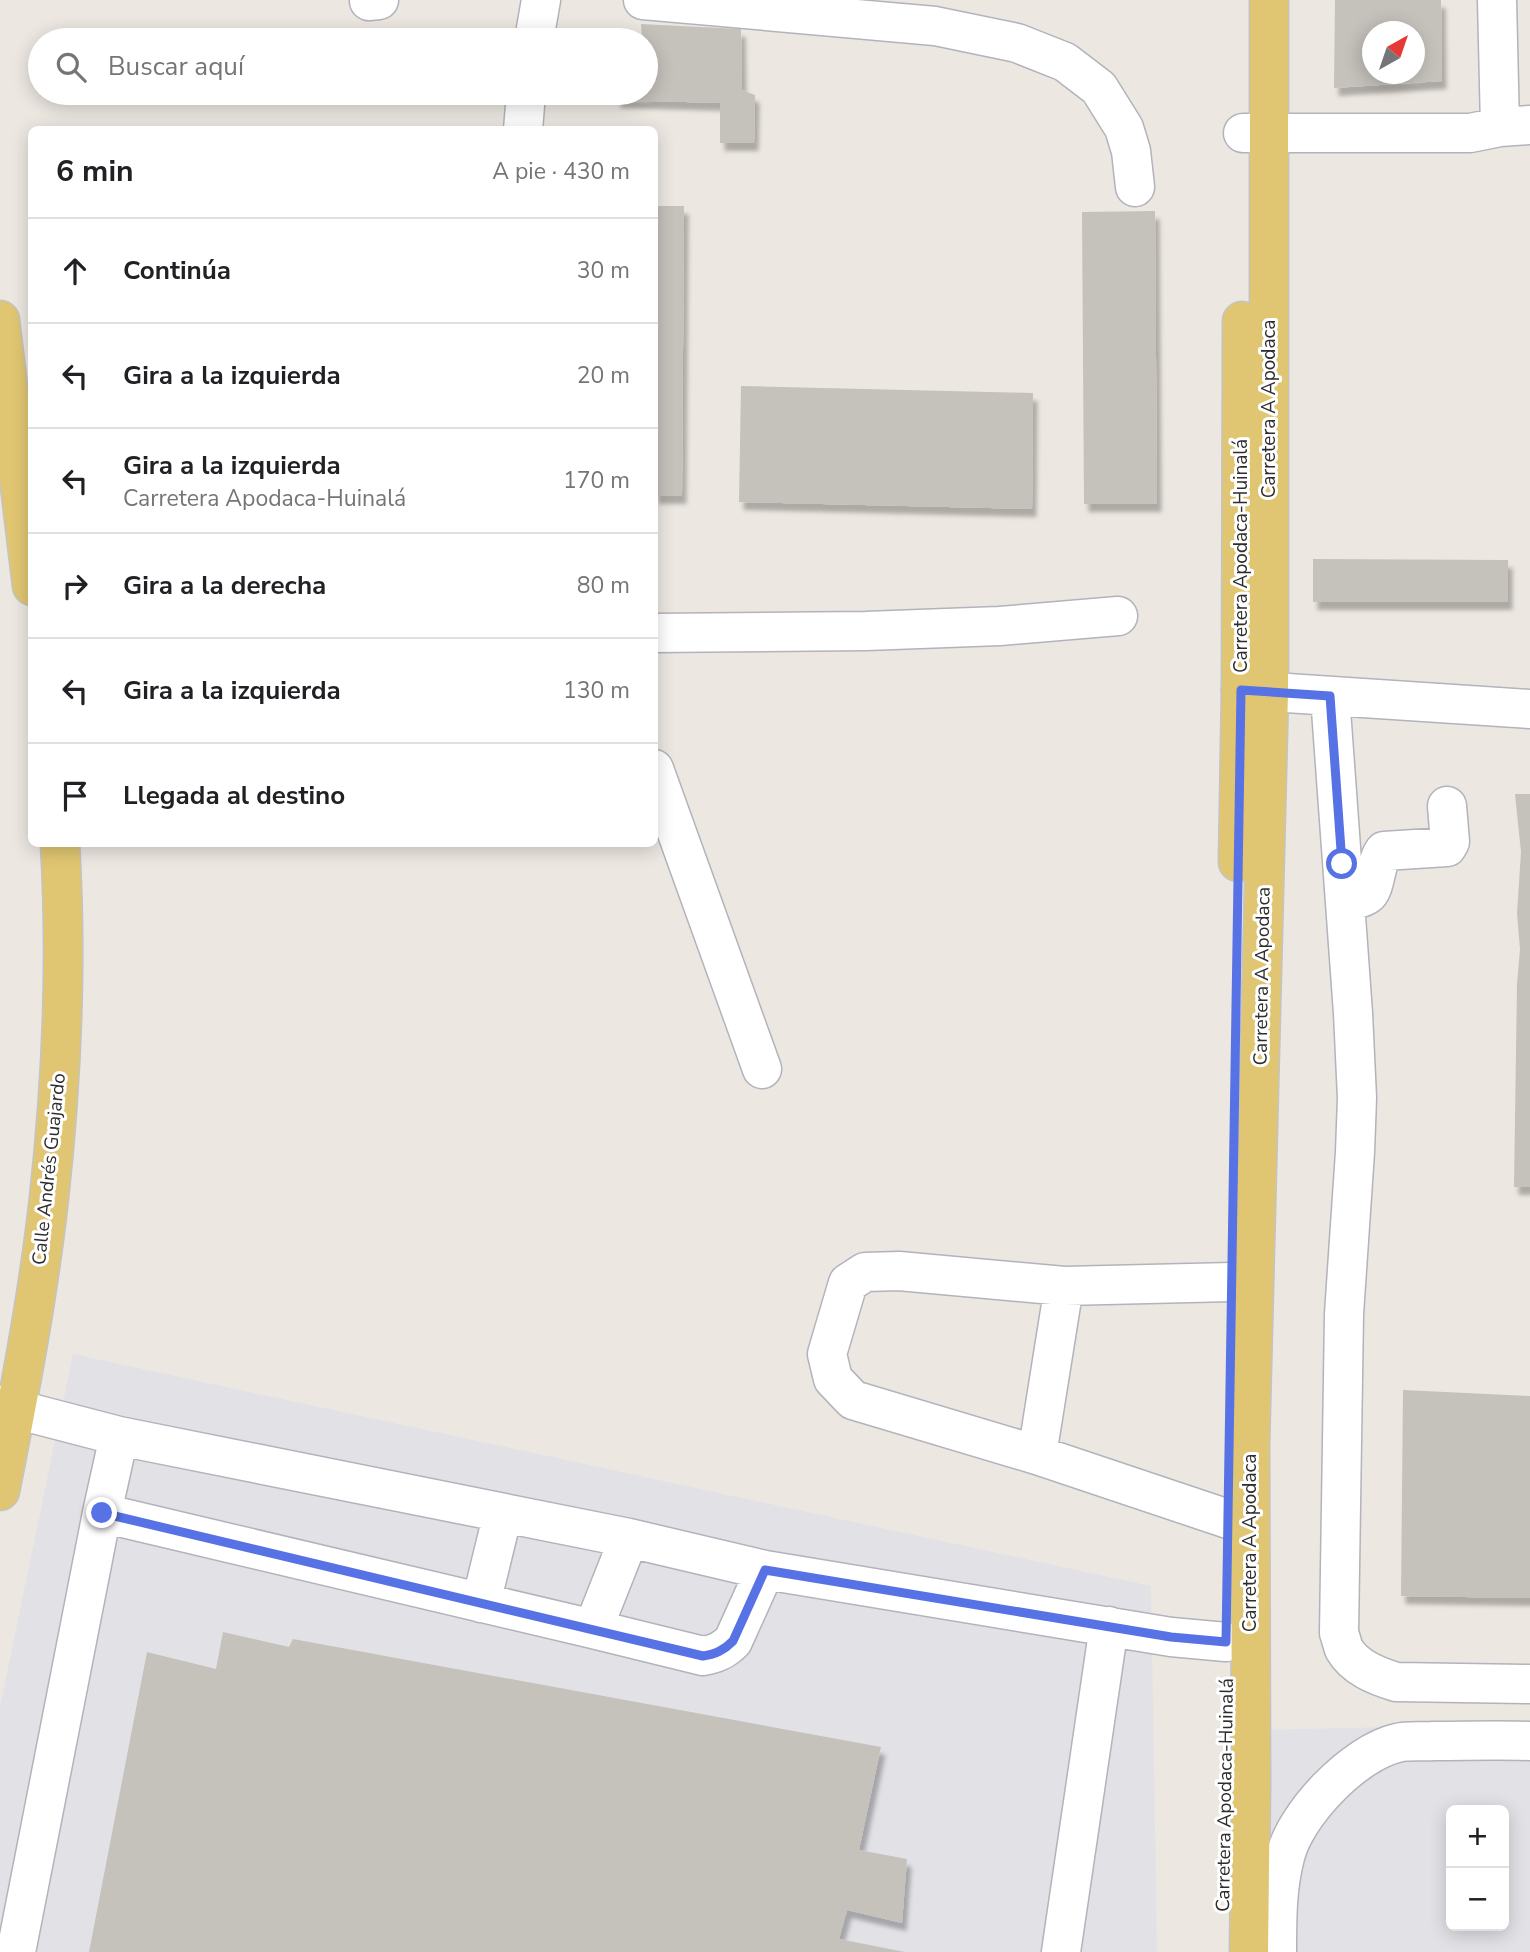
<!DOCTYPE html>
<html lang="es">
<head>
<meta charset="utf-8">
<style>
	body { margin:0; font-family:"Nunito Sans",sans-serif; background:#f2f2f2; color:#202124 }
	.controls { position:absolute; right:21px; bottom:21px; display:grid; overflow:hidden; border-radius:10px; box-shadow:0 4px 18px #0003 }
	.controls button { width:63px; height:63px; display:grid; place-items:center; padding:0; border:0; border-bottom:2px solid #e0e0e0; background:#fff; color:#202124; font:35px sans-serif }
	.compass { position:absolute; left:1362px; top:21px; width:63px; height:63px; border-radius:50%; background:#fff; box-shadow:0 4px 18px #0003; rotate:40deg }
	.stop { position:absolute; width:21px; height:21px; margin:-16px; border:5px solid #5672e5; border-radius:50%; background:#fff }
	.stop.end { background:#5672e5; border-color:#fff; box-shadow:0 2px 7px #0008 }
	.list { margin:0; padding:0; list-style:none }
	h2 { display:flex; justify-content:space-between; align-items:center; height:91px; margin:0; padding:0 28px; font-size:30px }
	h2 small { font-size:23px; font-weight:400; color:#757577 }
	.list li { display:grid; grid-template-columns:46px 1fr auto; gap:21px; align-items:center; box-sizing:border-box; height:105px; padding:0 28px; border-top:2px solid #e0e0e0 }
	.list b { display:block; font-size:26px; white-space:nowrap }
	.list p { margin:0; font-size:23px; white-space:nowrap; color:#757577 }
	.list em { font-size:23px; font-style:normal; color:#757577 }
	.icon { flex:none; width:38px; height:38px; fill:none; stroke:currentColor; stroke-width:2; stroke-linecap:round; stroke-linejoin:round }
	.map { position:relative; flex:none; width:1530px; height:1952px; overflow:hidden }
	.search { position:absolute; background:#fff; box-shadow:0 4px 18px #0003; left:28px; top:28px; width:630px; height:77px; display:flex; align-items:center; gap:18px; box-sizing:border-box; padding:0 24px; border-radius:38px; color:#757577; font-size:26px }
	.panel { position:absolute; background:#fff; box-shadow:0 4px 18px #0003; left:28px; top:126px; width:630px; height:721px; border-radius:10px }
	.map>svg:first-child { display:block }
	.industrial { fill:#e2e1e6; fill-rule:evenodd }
	.building { fill:#c5c2bc; fill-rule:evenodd; filter:url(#shadow) }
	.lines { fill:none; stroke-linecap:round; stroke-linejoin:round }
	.minor-casing { stroke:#b2b3bb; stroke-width:41 }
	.major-casing { stroke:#c4c4c4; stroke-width:41 }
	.minor { stroke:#fff; stroke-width:38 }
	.major { stroke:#e0c672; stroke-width:38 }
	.route { stroke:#5672e5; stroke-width:9 }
	.labels { text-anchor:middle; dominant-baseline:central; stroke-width:6; stroke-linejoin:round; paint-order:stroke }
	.street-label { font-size:19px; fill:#2d2d2d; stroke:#fff }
</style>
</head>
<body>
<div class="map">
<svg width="1530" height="1952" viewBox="0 0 1530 1952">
	<defs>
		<filter id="shadow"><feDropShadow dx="4.5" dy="8" stdDeviation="2" flood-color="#0004"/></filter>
	</defs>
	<rect width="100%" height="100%" fill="#ece7e1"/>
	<!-- industrial -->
	<path class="industrial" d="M73,1354L1151,1586L1157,1952H0V1707Z
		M1530,1724V1952H1261L1262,1730ZM1451,1810H1504V1926H1451Z"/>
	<!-- building -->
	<path class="building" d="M1335,0H1441L1442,81L1334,88ZM1372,32H1414V74H1372Z
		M641,24L741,29L742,90L755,95L754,143H720V103L616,100V93H646V40H642Z
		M654,206H684L682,496H654Z
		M1155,211L1157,504H1084L1082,212Z
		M741,386L1033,393L1032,509L739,502Z
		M1313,559L1508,560V602H1313Z
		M1515,794H1530V1187H1514L1517,984L1520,949L1517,913L1521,852Z
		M1403,1390L1530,1396V1598L1401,1596Z
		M223,1632L289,1647L293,1639L881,1747L859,1850L907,1859L902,1923L847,1910L839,1939L905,1952H89L147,1652L216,1669Z"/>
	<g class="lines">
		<!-- minor casing -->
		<g class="minor-casing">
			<path id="minor" d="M643,0L935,26L1017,43L1065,62L1099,88L1124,128L1131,151L1135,187
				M1497,0L1500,127
				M369,1L379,0
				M534,40L541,0
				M523,130L526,93
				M1243,133H1470L1500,127L1530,125
				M654,633L866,631L1000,626L1118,616
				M1241,690L1530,709
				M1330,696L1353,1013L1357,1098L1355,1152L1344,1314L1339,1633C1341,1638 1342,1644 1344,1649C1355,1668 1377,1676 1396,1682L1530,1684
				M654,769L762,1069
				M1345,903C1351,900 1362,899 1367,895C1376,889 1375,863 1384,851L1447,847L1450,842L1447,806
				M0,1405L119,1436L629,1538L765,1570L1171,1637L1226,1642
				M1037,1455L1064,1286
				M102,1513L593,1629
				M1228,1519L1037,1455L853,1400L833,1379L827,1354L848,1283L865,1272L899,1271L1064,1286L1232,1282
				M629,1538L593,1629L703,1656C716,1654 724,1650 733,1641L765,1570
				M481,1603L503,1513
				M16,1952L102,1513L119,1436
				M1061,1952L1109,1626
				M1277,1952C1277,1920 1277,1887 1285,1857C1295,1814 1354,1753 1397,1743C1408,1740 1422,1742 1434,1741C1466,1741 1498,1740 1530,1741"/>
		</g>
		<!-- major casing -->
		<g class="major-casing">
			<path id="major" d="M0,320L32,586
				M1238,862L1241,690L1242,321
				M0,1491C19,1395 38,1297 49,1198C62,1080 67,962 60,844
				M1249,1952L1251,1785L1250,1445L1269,692V0"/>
		</g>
		<!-- minor -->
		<use href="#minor" class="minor"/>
		<!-- major -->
		<use href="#major" class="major"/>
	</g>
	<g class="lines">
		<!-- route -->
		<path class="route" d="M102,1513L703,1656C716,1654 724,1650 733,1641L765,1570L1171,1637L1226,1642L1241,690L1330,696L1342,864"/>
	</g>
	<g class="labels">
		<!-- street labels -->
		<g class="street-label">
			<text transform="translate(1269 409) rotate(-90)">Carretera A Apodaca</text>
			<text transform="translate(1241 556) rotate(-90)">Carretera Apodaca-Huinalá</text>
			<text transform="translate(1262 976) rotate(-89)">Carretera A Apodaca</text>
			<text transform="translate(49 1169) rotate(-84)">Calle Andrés Guajardo</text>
			<text transform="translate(1250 1543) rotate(-90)">Carretera A Apodaca</text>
			<text transform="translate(1225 1795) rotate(-89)">Carretera Apodaca-Huinalá</text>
		</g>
	</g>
</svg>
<div class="controls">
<button>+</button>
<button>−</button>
</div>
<svg class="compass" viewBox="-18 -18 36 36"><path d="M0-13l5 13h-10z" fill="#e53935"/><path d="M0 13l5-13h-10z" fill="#757577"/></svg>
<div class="stop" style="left:1342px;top:864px"></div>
<div class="stop end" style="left:102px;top:1513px"></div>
<div class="search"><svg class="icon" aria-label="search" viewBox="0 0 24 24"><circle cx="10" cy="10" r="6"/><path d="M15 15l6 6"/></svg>Buscar aquí</div>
<section class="panel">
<h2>6 min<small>A pie · 430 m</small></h2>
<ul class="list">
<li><svg class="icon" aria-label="ahead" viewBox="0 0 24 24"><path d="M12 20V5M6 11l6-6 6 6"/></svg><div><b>Continúa</b></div><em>30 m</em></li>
<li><svg class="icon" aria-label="left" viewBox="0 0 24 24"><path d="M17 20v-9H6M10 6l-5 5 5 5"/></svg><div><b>Gira a la izquierda</b></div><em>20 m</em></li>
<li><svg class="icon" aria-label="left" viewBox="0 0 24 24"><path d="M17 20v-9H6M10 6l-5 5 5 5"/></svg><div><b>Gira a la izquierda</b><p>Carretera Apodaca-Huinalá</p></div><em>170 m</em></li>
<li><svg class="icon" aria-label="right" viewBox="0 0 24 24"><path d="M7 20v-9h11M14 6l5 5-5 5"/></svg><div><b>Gira a la derecha</b></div><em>80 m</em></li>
<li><svg class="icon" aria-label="left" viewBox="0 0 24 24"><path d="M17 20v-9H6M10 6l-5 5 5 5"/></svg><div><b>Gira a la izquierda</b></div><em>130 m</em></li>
<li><svg class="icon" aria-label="arrive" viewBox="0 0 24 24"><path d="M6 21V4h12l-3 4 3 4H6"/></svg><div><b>Llegada al destino</b></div></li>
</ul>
</section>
</div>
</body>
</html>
